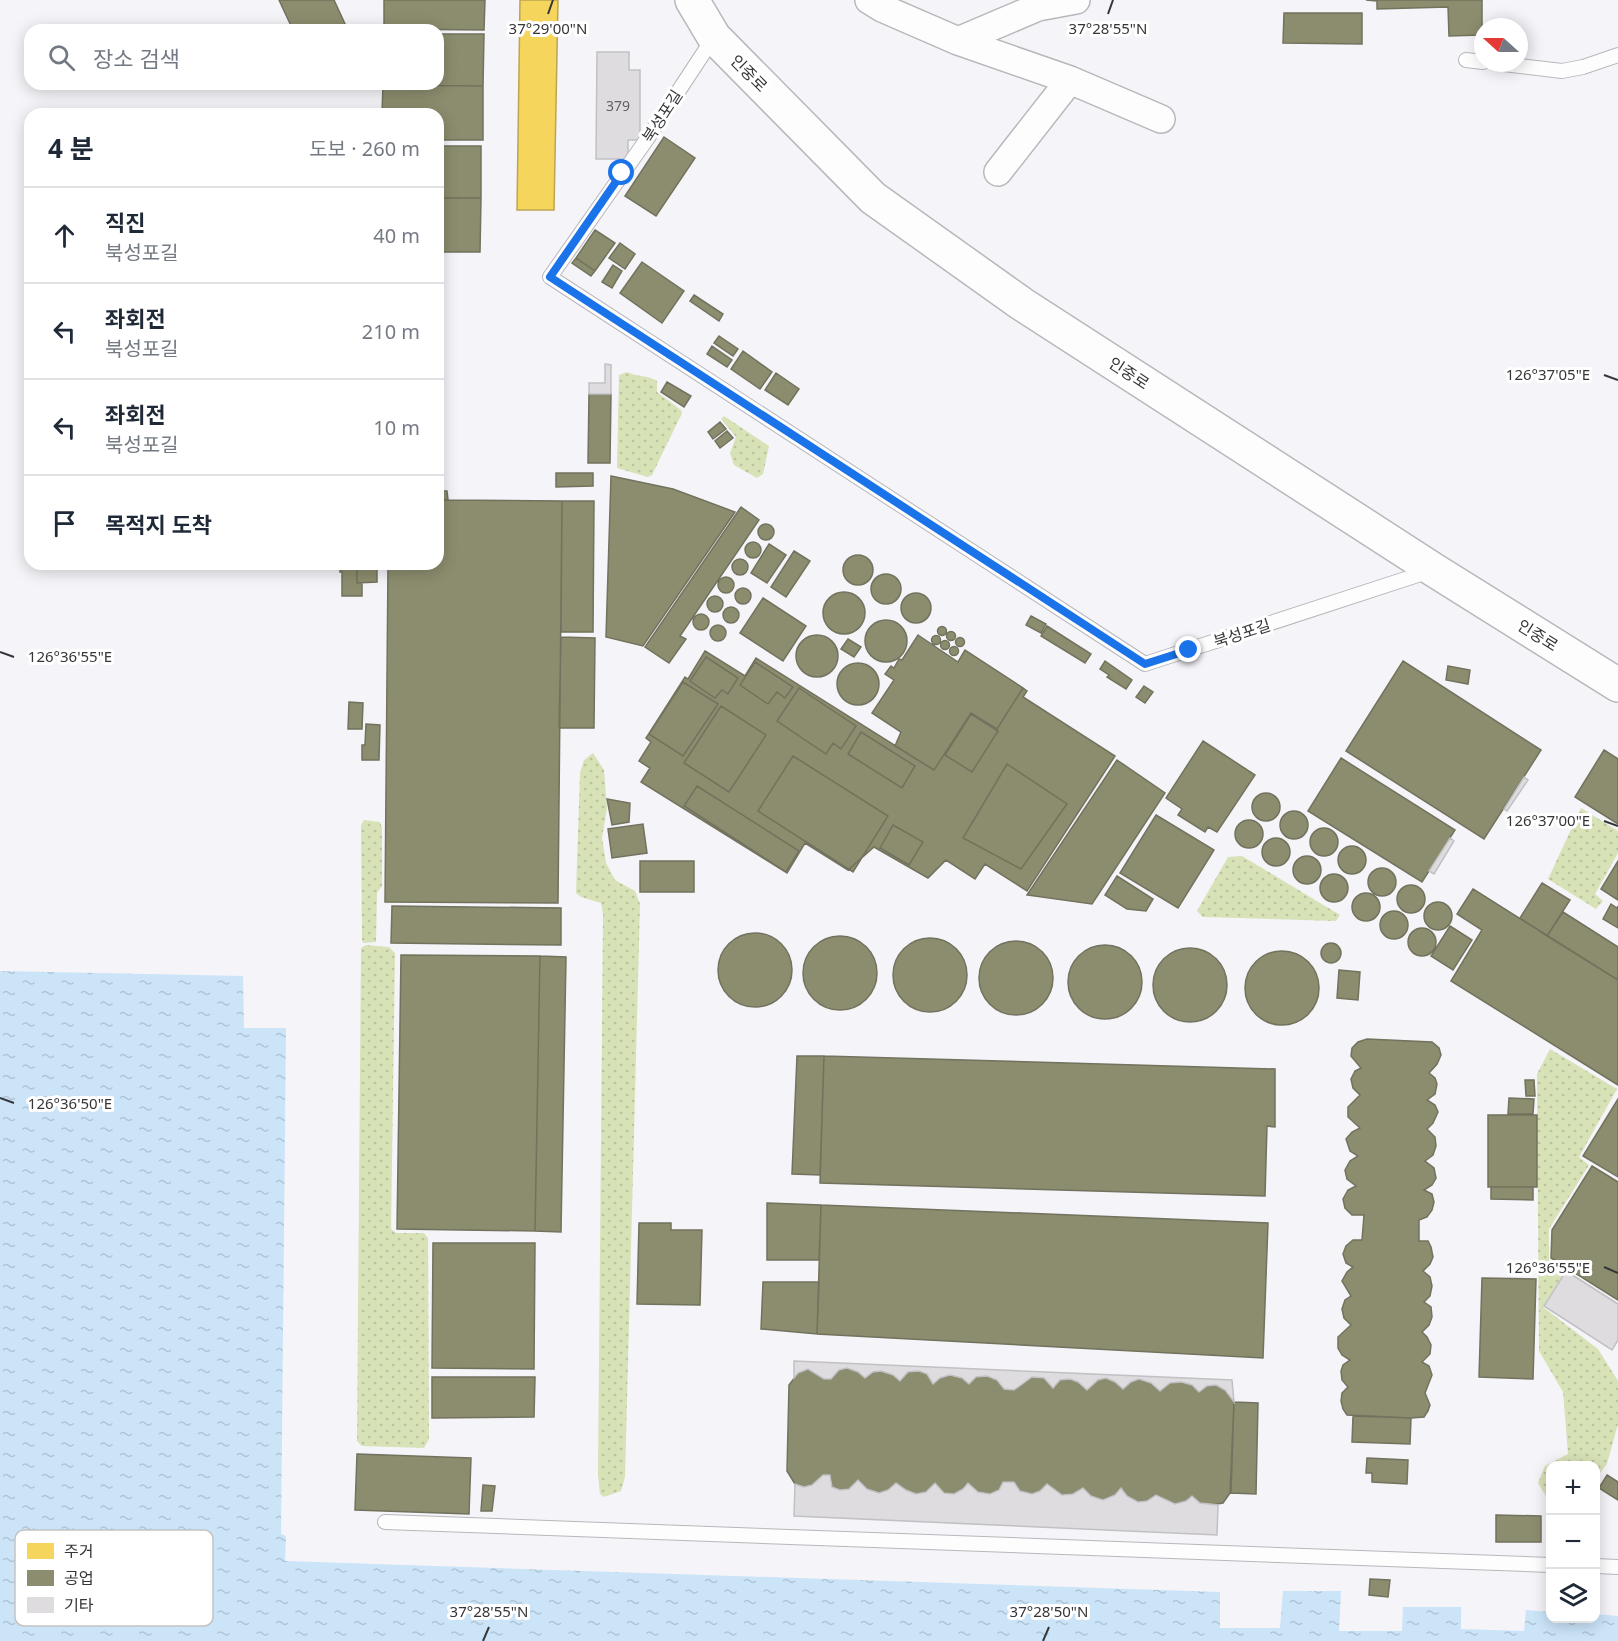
<!DOCTYPE html>
<html lang="ko">
<head>
<meta charset="utf-8">
<style>
	body { margin:0; font-family:"Noto Sans","Noto Sans KR",sans-serif; background:#f2f2f3; color:#1f2937 }
	.controls { position:absolute; right:18px; bottom:18px; display:grid; overflow:hidden; border-radius:12px; box-shadow:0 3px 15px #0003 }
	.controls button { width:54px; height:54px; display:grid; place-items:center; padding:0; border:0; border-bottom:2px solid #e0e1e3; background:#fff; color:#1f2937; font:30px sans-serif }
	.compass { position:absolute; left:1474px; top:18px; width:54px; height:54px; border-radius:50%; background:#fff; box-shadow:0 3px 15px #0003; rotate:291deg }
	.stop { position:absolute; width:18px; height:18px; margin:-14px; border:4px solid #1a73e8; border-radius:50%; background:#fff }
	.stop.end { background:#1a73e8; border-color:#fff; box-shadow:0 2px 6px #0008 }
	.list { margin:0; padding:0; list-style:none }
	h2 { display:flex; justify-content:space-between; align-items:center; height:78px; margin:0; padding:0 24px; font-size:26px }
	h2 small { font-size:20px; font-weight:400; color:#747a83 }
	.list li { display:grid; grid-template-columns:39px 1fr auto; gap:18px; align-items:center; box-sizing:border-box; height:96px; padding:0 24px; border-top:2px solid #e0e1e3 }
	.list b { display:block; font-size:22px; white-space:nowrap }
	.list p { margin:0; font-size:20px; white-space:nowrap; color:#747a83 }
	.list em { font-size:20px; font-style:normal; color:#747a83 }
	.icon { flex:none; width:33px; height:33px; fill:none; stroke:currentColor; stroke-width:2; stroke-linecap:round; stroke-linejoin:round }
	.map { position:relative; flex:none; width:1618px; height:1641px; overflow:hidden }
	.search { position:absolute; background:#fff; box-shadow:0 3px 15px #0003; left:24px; top:24px; width:420px; height:66px; display:flex; align-items:center; gap:15px; box-sizing:border-box; padding:0 21px; border-radius:18px; color:#747a83; font-size:22px }
	.panel { position:absolute; background:#fff; box-shadow:0 3px 15px #0003; left:24px; top:108px; width:420px; height:462px; border-radius:18px }
	.map>svg:first-child { display:block }
	.grass { fill:url(#grass-dots) }
	.water { fill:url(#water-ripples) }
	.homes { fill:#f6d55c; stroke:#bca552; stroke-width:1.5 }
	.industry { fill:#8c8c6e; stroke:#72725e; stroke-width:1.5 }
	.building { fill:#dedcde; stroke:#c1c0c2; stroke-width:1.5 }
	.lines { fill:none; stroke-linecap:round; stroke-linejoin:round }
	.service-casing { stroke:#b8b8bb; stroke-width:16 }
	.minor-casing { stroke:#b8b8bb; stroke-width:30 }
	.secondary-casing { stroke:#b8b8bb; stroke-width:36 }
	.service { stroke:#fdfdfe; stroke-width:14 }
	.minor { stroke:#fdfdfe; stroke-width:27 }
	.secondary { stroke:#fdfdfe; stroke-width:33 }
	.route { stroke:#1a73e8; stroke-width:8 }
	.ticks { fill:none; stroke:#363639; stroke-width:2 }
	.labels { text-anchor:middle; dominant-baseline:central; stroke-width:6; stroke-linejoin:round; paint-order:stroke }
	.number-label { font-size:14px; fill:#626164 }
	.street-label { font-size:16px; fill:#363639; stroke:#fff }
	.key { fill:#fff; stroke:#c3c3c4; stroke-width:1.5 }
	.key-label { font-size:16px; fill:#363639 }
	.ticks-label { font-size:15px; text-anchor:middle; fill:#363639; stroke:#fff; stroke-width:6; stroke-linejoin:round; paint-order:stroke }
</style>
</head>
<body>
<div class="map">
<svg width="1618" height="1641" viewBox="0 0 1618 1641">
	<defs>
		<pattern id="grass-dots" width="8" height="8" patternUnits="userSpaceOnUse" patternTransform="scale(1.5)"><rect width="8" height="8" fill="#d8e2b7"/><path d="M2 2h.1M6 6h.1" fill="none" stroke="#bac29e" stroke-width="1.8" stroke-linecap="round"/></pattern>
		<pattern id="water-ripples" width="26" height="14" patternUnits="userSpaceOnUse" patternTransform="scale(1.5)"><rect width="26" height="14" fill="#cbe4f8"/><path d="M2 4q2-2 4 0t4 0M15 11q2-2 4 0t4 0" fill="none" stroke="#afc4d5"/></pattern>
	</defs>
	<rect width="100%" height="100%" fill="#f4f4f9"/>
	<!-- grass -->
	<path class="grass" d="M627,372C637,377 647,375 657,381V392L681,410L682,413L652,475L648,477L617,468L619,375Z
		M724,416L769,446L763,474L757,478L734,465L730,453L736,437L721,419Z
		M593,753L604,770L607,808L602,838L606,863L615,880L635,891L640,904L625,1477L621,1491L604,1497L600,1494L598,1475L603,914L601,903L581,897L576,893L580,773L584,760Z
		M1581,808L1618,831V853L1595,894L1603,901L1596,909L1548,879Z
		M364,820L380,822L382,828V886L377,893L376,942L363,943L362,940L361,825Z
		M1242,856L1340,915L1336,921L1203,917L1197,911L1228,857Z
		M366,945L389,947L395,953L391,1229L396,1233H424L428,1238L429,1439L424,1448L362,1446L357,1441L361,948Z
		M1550,1049L1617,1089L1579,1157L1589,1165L1549,1229V1259L1565,1271L1543,1307L1598,1349L1618,1381V1424L1607,1464L1596,1478V1466H1550V1503L1538,1483L1545,1466L1568,1454L1563,1392L1539,1351L1537,1074Z"/>
	<!-- water -->
	<path class="water" d="M0,971L243,976L244,1028H286L281,1534L286,1536L285,1561L1220,1592V1628H1280L1283,1591H1341L1339,1631H1402L1403,1607H1461V1629L1524,1631L1526,1610L1550,1612V1618H1596V1614L1618,1616V1641H0Z"/>
	<!-- homes -->
	<path class="homes" d="M520,0H558L554,210H517Z"/>
	<!-- industry -->
	<path class="industry" d="M279,0H334L345,24L332,30H293Z
		M384,0H485L484,30L384,29Z
		M1366,0H1482V35L1449,36L1448,7L1377,9V1Z
		M1284,13H1362V44L1283,43Z
		M438,34H484L483,86L383,85L438,84Z
		M383,85L483,86V140H438V114H382Z
		M664,137L695,158L656,216L625,196Z
		M438,146H481V198H438Z
		M438,198H481L480,252H438Z
		M595,230L615,243L595,271L576,258Z
		M620,243L635,254L625,269L609,258Z
		M576,258L595,271L591,276L572,263Z
		M642,262L684,291L662,323L620,293Z
		M613,265L622,271L612,288L602,282Z
		M694,295L723,314L719,321L690,301Z
		M719,336L738,349L733,356L714,343Z
		M712,346L732,360L727,367L707,354Z
		M743,351L772,372L760,389L731,369Z
		M776,373L799,389L788,405L765,390Z
		M667,382L691,396L684,407L661,392Z
		M589,394H611L610,463H588Z
		M720,422L726,429L713,439L708,432Z
		M727,431L733,438L720,448L715,441Z
		M556,473H593V486L556,487Z
		M611,476L673,489L735,512L643,646L606,637Z
		M438,491H447L448,500H438Z
		M438,500L562,501L558,903L385,902L388,564H438Z
		M562,501H594L593,632H561Z
		M741,507L759,520L680,636L686,639L669,663L645,647Z
		M758 532a8 8 0 1 1 16 0a8 8 0 1 1-16 0Z
		M745 550a8 8 0 1 1 16 0a8 8 0 1 1-16 0Z
		M769,544L786,555L767,583L751,573Z
		M794,551L810,561L786,597L771,587Z
		M843 570a15 15 0 1 1 30 0a15 15 0 1 1-30 0Z
		M732 567a8 8 0 1 1 16 0a8 8 0 1 1-16 0Z
		M340,564H357V583H362V596H342V572H340Z
		M357,564H377V582L357,583Z
		M871 589a15 15 0 1 1 30 0a15 15 0 1 1-30 0Z
		M718 585a8 8 0 1 1 16 0a8 8 0 1 1-16 0Z
		M735 596a8 8 0 1 1 16 0a8 8 0 1 1-16 0Z
		M823 613a21 21 0 1 1 42 0a21 21 0 1 1-42 0Z
		M901 608a15 15 0 1 1 30 0a15 15 0 1 1-30 0Z
		M707 604a8 8 0 1 1 16 0a8 8 0 1 1-16 0Z
		M763,598L806,626L783,661L740,633Z
		M723 615a8 8 0 1 1 16 0a8 8 0 1 1-16 0Z
		M693 622a8 8 0 1 1 16 0a8 8 0 1 1-16 0Z
		M1031,616L1046,624L1041,633L1026,625Z
		M865 641a21 21 0 1 1 42 0a21 21 0 1 1-42 0Z
		M710 633a8 8 0 1 1 16 0a8 8 0 1 1-16 0Z
		M1047,626L1091,654L1085,663L1041,636Z
		M937.5 631a4.5 4.5 0 1 1 9 0a4.5 4.5 0 1 1-9 0Z
		M946.5 636a4.5 4.5 0 1 1 9 0a4.5 4.5 0 1 1-9 0Z
		M918,635L958,662L965,650L1023,688L997,729L971,713L934,770L895,746L901,732L872,713L894,680L885,674L891,666L894,668L899,659L902,660Z
		M796 656a21 21 0 1 1 42 0a21 21 0 1 1-42 0Z
		M931.5 640a4.5 4.5 0 1 1 9 0a4.5 4.5 0 1 1-9 0Z
		M561,637L595,638L594,728H559Z
		M955.5 642a4.5 4.5 0 1 1 9 0a4.5 4.5 0 1 1-9 0Z
		M848,639L861,647L854,657L841,649Z
		M940.5 645a4.5 4.5 0 1 1 9 0a4.5 4.5 0 1 1-9 0Z
		M949.5 651a4.5 4.5 0 1 1 9 0a4.5 4.5 0 1 1-9 0Z
		M705,651L745,676L756,658L934,770L971,713L997,729L1023,688L1027,691L1023,697L1115,756L1027,891L985,864L975,879L946,860L928,878L874,847L848,870L805,843L787,873L641,782L650,768L639,761L651,742L646,738L685,677L688,679Z
		M706,657L738,678L728,694L722,690L715,698L690,681Z
		M1105,661L1132,680L1126,689L1107,677L1109,675L1100,669Z
		M1403,661L1541,750L1484,839L1346,751Z
		M755,662L793,687L785,698L777,692L768,704L740,685Z
		M837 684a21 21 0 1 1 42 0a21 21 0 1 1-42 0Z
		M1448,666L1470,670L1468,684L1446,680Z
		M683,682L718,704L683,756L649,734Z
		M1144,686L1153,692L1145,703L1136,697Z
		M799,688L856,726L841,749L833,743L826,754L777,721Z
		M349,702L363,703L362,729H348Z
		M721,706L766,735L729,792L684,763Z
		M971,714L998,731L972,772L945,755Z
		M366,724L380,725L379,760H362V745H365Z
		M861,732L915,766L902,788L848,754Z
		M1203,741L1255,775L1217,832L1208,827L1205,832L1178,815L1182,809L1166,798Z
		M1604,750L1618,759V824L1575,797Z
		M793,756L888,816L853,872L758,811Z
		M1341,758L1455,830L1422,882L1308,811Z
		M1117,760L1165,793L1092,904L1027,895Z
		M1007,764L1067,804L1021,869L963,838Z
		M697,786L799,851L786,872L684,806Z
		M1252 807a14 14 0 1 1 28 0a14 14 0 1 1-28 0Z
		M607,799L630,803L629,822L612,825Z
		M1280 825a14 14 0 1 1 28 0a14 14 0 1 1-28 0Z
		M1156,815L1214,850L1178,908L1120,873Z
		M1235 834a14 14 0 1 1 28 0a14 14 0 1 1-28 0Z
		M643,824L647,853L612,858L608,829Z
		M893,825L923,842L909,865L880,848Z
		M1310 842a14 14 0 1 1 28 0a14 14 0 1 1-28 0Z
		M1262 852a14 14 0 1 1 28 0a14 14 0 1 1-28 0Z
		M1338 860a14 14 0 1 1 28 0a14 14 0 1 1-28 0Z
		M1293 870a14 14 0 1 1 28 0a14 14 0 1 1-28 0Z
		M640,861H694V892H640Z
		M1618,861V900L1601,889Z
		M1368 882a14 14 0 1 1 28 0a14 14 0 1 1-28 0Z
		M1320 888a14 14 0 1 1 28 0a14 14 0 1 1-28 0Z
		M1117,876L1153,899L1146,911L1127,909L1105,895Z
		M1542,883L1570,900L1547,936L1520,918Z
		M1397 899a14 14 0 1 1 28 0a14 14 0 1 1-28 0Z
		M1473,889L1618,980V1085L1451,981L1482,930L1457,914Z
		M1352 907a14 14 0 1 1 28 0a14 14 0 1 1-28 0Z
		M1424 916a14 14 0 1 1 28 0a14 14 0 1 1-28 0Z
		M1611,904L1617,908L1618,906V928L1603,919Z
		M392,906L561,908V945L391,943Z
		M1380 925a14 14 0 1 1 28 0a14 14 0 1 1-28 0Z
		M1563,912L1618,947V980L1547,936Z
		M1450,926L1472,940L1453,970L1431,956Z
		M1408 942a14 14 0 1 1 28 0a14 14 0 1 1-28 0Z
		M718 970a37 37 0 1 1 74 0a37 37 0 1 1-74 0Z
		M803 973a37 37 0 1 1 74 0a37 37 0 1 1-74 0Z
		M893 975a37 37 0 1 1 74 0a37 37 0 1 1-74 0Z
		M979 978a37 37 0 1 1 74 0a37 37 0 1 1-74 0Z
		M1321 953a10 10 0 1 1 20 0a10 10 0 1 1-20 0Z
		M1068 982a37 37 0 1 1 74 0a37 37 0 1 1-74 0Z
		M1153 985a37 37 0 1 1 74 0a37 37 0 1 1-74 0Z
		M1245 988a37 37 0 1 1 74 0a37 37 0 1 1-74 0Z
		M401,955L540,956L535,1231L397,1229Z
		M540,956L566,957L561,1232L535,1231Z
		M1339,970L1360,972L1358,1000L1337,998Z
		M1367,1039L1432,1042L1439,1048L1441,1055L1437,1064L1429,1073L1435,1078L1437,1084L1435,1094L1427,1100L1435,1105L1438,1112L1433,1123L1427,1129L1435,1137L1436,1146L1433,1155L1425,1161L1434,1168L1436,1178L1432,1185L1424,1190L1432,1194L1434,1202L1432,1210L1427,1217L1419,1220V1241H1428L1431,1247L1433,1257L1430,1264L1423,1271L1430,1277L1432,1286L1430,1296L1424,1302L1431,1307L1432,1317L1429,1325L1422,1332L1427,1337L1431,1345L1430,1354L1422,1362L1429,1366L1432,1375L1425,1393L1430,1405L1428,1411L1424,1417L1411,1418L1347,1415L1343,1409L1341,1401L1342,1393L1348,1387L1342,1380L1341,1371L1343,1365L1350,1360L1342,1355L1338,1348V1337L1351,1325L1344,1318L1342,1309L1345,1300L1351,1296L1342,1281L1347,1272L1353,1267L1346,1263L1343,1254L1346,1246L1353,1240H1362L1364,1215H1352L1345,1208L1343,1199L1348,1190L1356,1186L1347,1179L1345,1170L1350,1161L1358,1156L1350,1151L1346,1139L1352,1132L1360,1128L1348,1117V1107L1360,1095L1353,1088L1351,1079L1355,1071L1361,1068L1351,1056L1352,1048L1358,1042Z
		M797,1056H824L820,1175L792,1174Z
		M824,1056L1275,1069V1127L1267,1126L1265,1196L820,1183Z
		M1525,1080H1534L1535,1096H1526Z
		M1509,1098L1534,1099L1533,1114H1508Z
		M1618,1099V1177L1583,1156Z
		M1488,1115H1537V1187H1488Z
		M1592,1166L1618,1182V1300L1551,1258L1552,1230Z
		M1491,1187H1533V1200L1491,1199Z
		M767,1203L821,1205L819,1260H767Z
		M821,1205L1268,1223L1263,1358L817,1334Z
		M639,1223H671V1230H702L700,1305L637,1304Z
		M433,1243H535L534,1369L432,1368Z
		M1482,1278L1536,1279L1533,1379L1479,1377Z
		M763,1282H819L817,1334L761,1329Z
		M847,1368L858,1372L865,1378L873,1372L881,1371L893,1375L900,1381L908,1372L919,1371L927,1374L933,1384L940,1378L950,1375L962,1378L969,1384L976,1377L987,1376L997,1380L1004,1389L1014,1390L1032,1377L1044,1378L1053,1388L1060,1380L1070,1379L1078,1382L1087,1390L1098,1380L1106,1378L1115,1382L1123,1389L1131,1382L1139,1379L1151,1383L1160,1391L1170,1383L1181,1382L1192,1385L1199,1392L1207,1386L1216,1385L1225,1390L1234,1402L1230,1493L1223,1503L1211,1505L1200,1503L1192,1496L1186,1501L1175,1504L1156,1495L1147,1501L1138,1502L1127,1496L1121,1488L1115,1495L1103,1500L1091,1496L1083,1488L1073,1494L1062,1495L1047,1484L1040,1491L1032,1494L1020,1491L1014,1482H1003L999,1490L990,1494L978,1492L968,1483L963,1489L954,1494L944,1493L935,1483L926,1492L916,1494L906,1490L896,1483L888,1490L879,1493L867,1489L858,1480L849,1489L840,1490L832,1487L830,1475H823L812,1485L804,1487L795,1484L787,1471L789,1385L798,1373L808,1369L824,1379H831L839,1370Z
		M432,1377H535L534,1417L432,1418Z
		M1234,1402L1258,1403L1256,1494L1231,1493Z
		M1353,1416L1411,1418L1410,1444L1352,1442Z
		M357,1454L471,1458L469,1514L355,1510Z
		M1367,1458L1408,1460L1407,1484L1372,1482V1473H1366Z
		M1607,1475L1618,1482V1500L1599,1488Z
		M483,1485L495,1486L492,1511H481Z
		M1496,1515L1541,1516V1542H1496Z
		M1370,1579L1390,1580L1388,1597L1369,1595Z"/>
	<!-- building -->
	<path class="building" d="M597,52H629V70H640V140H628V159H596Z
		M605,364L611,365V394H589V383H605Z
		M1524,777L1528,780L1507,811L1504,809Z
		M1450,838L1454,841L1434,874L1429,871Z
		M1566,1271L1618,1304V1340L1612,1350L1544,1306Z
		M794,1361L1232,1380L1234,1402L1225,1390L1216,1385L1207,1386L1199,1392L1192,1385L1181,1382L1170,1383L1160,1391L1151,1383L1139,1379L1131,1382L1123,1389L1115,1382L1106,1378L1098,1380L1087,1390L1078,1382L1070,1379L1060,1380L1053,1388L1044,1378L1032,1377L1014,1390L1004,1389L997,1380L987,1376L976,1377L969,1384L962,1378L950,1375L940,1378L933,1384L927,1374L919,1371L908,1372L900,1381L893,1375L881,1371L873,1372L865,1378L858,1372L847,1368L839,1370L831,1379H824L808,1369L798,1373L794,1378Z
		M823,1475H830L832,1487L840,1490L849,1489L858,1480L867,1489L879,1493L888,1490L896,1483L906,1490L916,1494L926,1492L935,1483L944,1493L954,1494L963,1489L968,1483L978,1492L990,1494L999,1490L1003,1482H1014L1020,1491L1032,1494L1040,1491L1047,1484L1062,1495L1073,1494L1083,1488L1091,1496L1103,1500L1115,1495L1121,1488L1127,1496L1138,1502L1147,1501L1156,1495L1175,1504L1186,1501L1192,1496L1200,1503L1218,1505L1217,1535L794,1516L795,1484L804,1487L812,1485Z"/>
	<g class="lines">
		<!-- service casing -->
		<g class="service-casing">
			<path id="service" d="M714,37L647,139L550,277L1145,664L1430,571
				M1466,60L1483,62
				M1495,63L1562,71L1583,67L1618,55
				M385,1522L1550,1565
				M1596,1566L1618,1567"/>
		</g>
		<!-- minor casing -->
		<g class="minor-casing">
			<path id="minor" d="M869,0L882,8L958,41L1038,7L1076,0
				M958,41L1070,80L1161,119
				M998,172L1070,80"/>
		</g>
		<!-- secondary casing -->
		<g class="secondary-casing">
			<path id="secondary" d="M692,0L714,37L873,198L1022,304L1434,570L1618,685"/>
		</g>
		<!-- service -->
		<use href="#service" class="service"/>
		<!-- minor -->
		<use href="#minor" class="minor"/>
		<!-- secondary -->
		<use href="#secondary" class="secondary"/>
	</g>
	<g class="lines">
		<!-- route -->
		<path class="route" d="M622,173L550,277L1145,664L1189,650"/>
	</g>
	<!-- ticks -->
	<path class="ticks" d="M548,14L553,0M1108,14L1113,0M1604,375L1618,380M0,652L14,657M1604,821L1618,826M0,1098L14,1103M1604,1267L1618,1273M483,1641L489,1627M1043,1641L1049,1627"/>
	<g class="labels">
		<!-- number labels -->
		<g class="number-label">
			<text x="618" y="105">379</text>
		</g>
		<!-- street labels -->
		<g class="street-label">
			<text transform="translate(749 73) rotate(45)">인중로</text>
			<text transform="translate(662 116) rotate(-57)">북성포길</text>
			<text transform="translate(1129 373) rotate(33)">인중로</text>
			<text transform="translate(1242 633) rotate(-18)">북성포길</text>
			<text transform="translate(1538 635) rotate(32)">인중로</text>
		</g>
	</g>
	<!-- legend -->
	<rect x="15" y="1530" width="198" height="96" rx="9" class="key"/>
	<rect x="27" y="1543" width="27" height="16" fill="#f6d55c"/>
	<rect x="27" y="1570" width="27" height="16" fill="#8c8c6e"/>
	<rect x="27" y="1597" width="27" height="16" fill="#dedcde"/>
	<g class="key-label">
		<text x="64" y="1557">주거</text>
		<text x="64" y="1584">공업</text>
		<text x="64" y="1611">기타</text>
	</g>
	<g class="ticks-label">
		<text x="548" y="34">37°29'00"N</text>
		<text x="1108" y="34">37°28'55"N</text>
		<text x="1548" y="380">126°37'05"E</text>
		<text x="70" y="662">126°36'55"E</text>
		<text x="1548" y="826">126°37'00"E</text>
		<text x="70" y="1109">126°36'50"E</text>
		<text x="1548" y="1273">126°36'55"E</text>
		<text x="489" y="1617">37°28'55"N</text>
		<text x="1049" y="1617">37°28'50"N</text>
	</g>
</svg>
<div class="controls">
<button>+</button>
<button>−</button>
<button><svg class="icon" aria-label="layers" viewBox="0 0 24 24"><path d="M12 4l9 5-9 5-9-5zM3 14l9 5 9-5"/></svg></button>
</div>
<svg class="compass" viewBox="-18 -18 36 36"><path d="M0-13l5 13h-10z" fill="#e53935"/><path d="M0 13l5-13h-10z" fill="#747a83"/></svg>
<div class="stop" style="left:622px;top:173px"></div>
<div class="stop end" style="left:1189px;top:650px"></div>
<div class="search"><svg class="icon" aria-label="search" viewBox="0 0 24 24"><circle cx="10" cy="10" r="6"/><path d="M15 15l6 6"/></svg>장소 검색</div>
<section class="panel">
<h2>4 분<small>도보 · 260 m</small></h2>
<ul class="list">
<li><svg class="icon" aria-label="ahead" viewBox="0 0 24 24"><path d="M12 20V5M6 11l6-6 6 6"/></svg><div><b>직진</b><p>북성포길</p></div><em>40 m</em></li>
<li><svg class="icon" aria-label="left" viewBox="0 0 24 24"><path d="M17 20v-9H6M10 6l-5 5 5 5"/></svg><div><b>좌회전</b><p>북성포길</p></div><em>210 m</em></li>
<li><svg class="icon" aria-label="left" viewBox="0 0 24 24"><path d="M17 20v-9H6M10 6l-5 5 5 5"/></svg><div><b>좌회전</b><p>북성포길</p></div><em>10 m</em></li>
<li><svg class="icon" aria-label="arrive" viewBox="0 0 24 24"><path d="M6 21V4h12l-3 4 3 4H6"/></svg><div><b>목적지 도착</b></div></li>
</ul>
</section>
</div>
</body>
</html>
